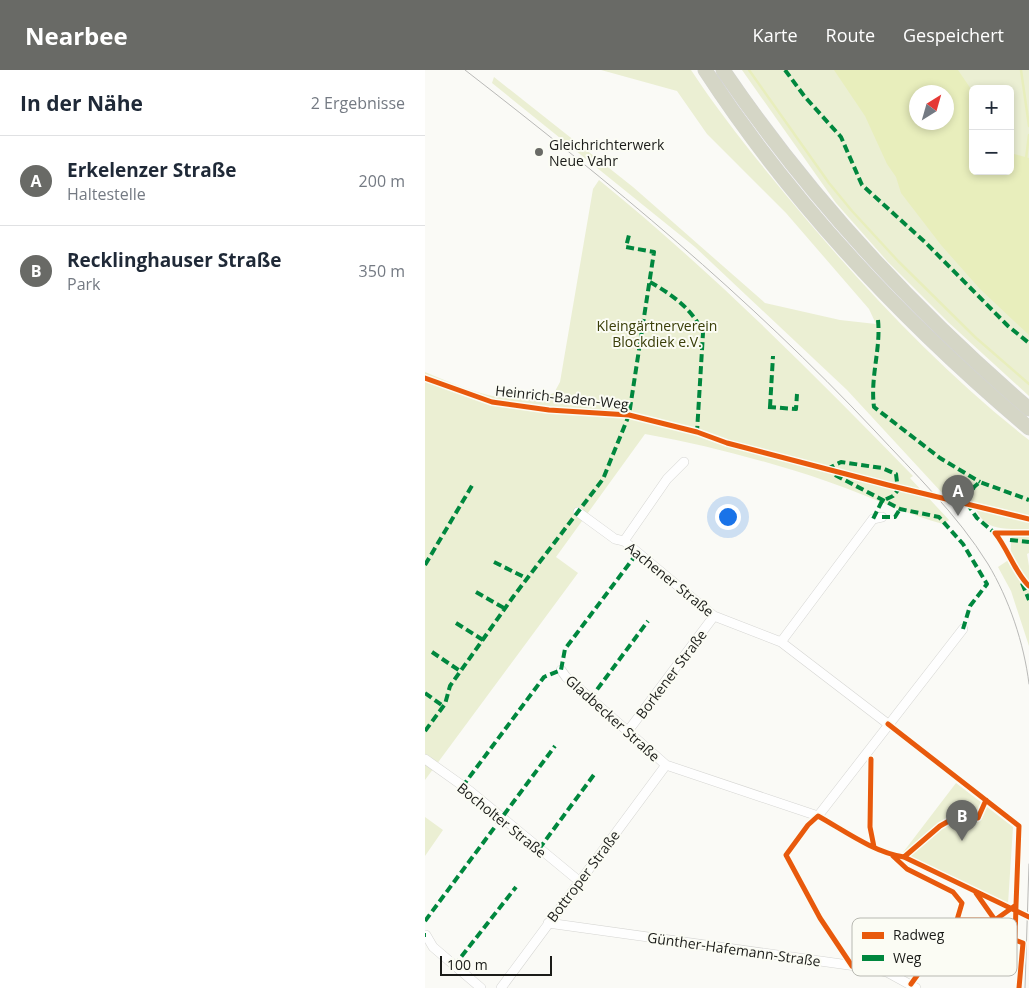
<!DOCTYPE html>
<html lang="de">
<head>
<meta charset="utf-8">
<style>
	body { margin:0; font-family:"Open Sans",sans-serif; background:#f6f6f7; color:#1f2937 }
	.controls { position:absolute; right:15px; top:15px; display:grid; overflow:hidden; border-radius:8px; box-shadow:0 2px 8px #0003 }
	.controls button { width:45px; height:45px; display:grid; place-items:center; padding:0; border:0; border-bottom:1px solid #e0e1e3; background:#fff; color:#1f2937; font:25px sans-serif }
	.compass { position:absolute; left:484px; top:15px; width:45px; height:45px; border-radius:50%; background:#fff; box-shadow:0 2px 8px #0003; rotate:37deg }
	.scale { position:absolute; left:15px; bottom:12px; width:112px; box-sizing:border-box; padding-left:5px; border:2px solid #1b1c19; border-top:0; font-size:14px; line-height:18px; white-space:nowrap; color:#1b1c19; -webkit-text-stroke:4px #fbfcf4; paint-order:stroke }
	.you { position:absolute; left:302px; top:446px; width:18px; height:18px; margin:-12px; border:4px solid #fff; border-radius:50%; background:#1a73e8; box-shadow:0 0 0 8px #1a73e833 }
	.badge { display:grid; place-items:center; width:32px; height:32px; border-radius:50%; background:#696a66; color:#fff; font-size:16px; font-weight:700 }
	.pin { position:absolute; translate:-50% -41px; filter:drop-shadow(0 1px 2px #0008) }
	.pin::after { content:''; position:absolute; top:26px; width:18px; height:15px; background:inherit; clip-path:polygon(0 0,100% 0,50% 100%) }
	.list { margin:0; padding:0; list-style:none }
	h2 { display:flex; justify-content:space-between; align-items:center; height:65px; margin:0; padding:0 20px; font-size:21px }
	h2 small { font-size:16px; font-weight:400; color:#747a83 }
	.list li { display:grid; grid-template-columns:32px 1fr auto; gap:15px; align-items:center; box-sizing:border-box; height:90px; padding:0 20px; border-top:1px solid #e0e1e3 }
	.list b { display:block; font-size:19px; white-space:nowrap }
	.list p { margin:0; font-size:16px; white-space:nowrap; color:#747a83 }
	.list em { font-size:16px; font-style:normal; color:#747a83 }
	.map { position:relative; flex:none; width:604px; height:918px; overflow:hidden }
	header { display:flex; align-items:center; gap:30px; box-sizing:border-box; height:70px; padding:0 25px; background:#696a66; color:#fff }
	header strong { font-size:24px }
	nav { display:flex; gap:28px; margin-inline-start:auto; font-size:18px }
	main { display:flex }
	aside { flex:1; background:#fff }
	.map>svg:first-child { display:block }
	.green { fill:#ebefd3; fill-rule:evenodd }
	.water { fill:#e8eebc; fill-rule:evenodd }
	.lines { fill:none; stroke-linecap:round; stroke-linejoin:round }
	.stream { stroke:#e8eebc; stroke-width:2.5 }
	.minor-casing { stroke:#d5d5d2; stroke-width:10 }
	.highway-casing { stroke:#d4d4d2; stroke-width:15 }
	.minor { stroke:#fefefe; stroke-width:9 }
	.highway { stroke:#d5d6c6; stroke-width:14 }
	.tram { stroke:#b9b9b7; stroke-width:1 }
	.quiet { stroke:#00873e; stroke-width:4; stroke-dasharray:8 4; stroke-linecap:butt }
	.cycleway-casing { stroke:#fbfcf4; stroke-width:8 }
	.cycleway { stroke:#e8590c; stroke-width:5 }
	.poi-dot { fill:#696a66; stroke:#fbfcf4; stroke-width:2 }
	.labels { text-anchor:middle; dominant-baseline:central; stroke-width:4; stroke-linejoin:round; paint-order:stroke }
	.poi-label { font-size:14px; fill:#1b1c19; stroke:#fbfcf4; text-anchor:start }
	.park-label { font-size:14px; fill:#393d07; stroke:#fbfcf4 }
	.street-label { font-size:14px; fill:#1b1c19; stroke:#fbfcf4 }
	.key { fill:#fbfcf4; stroke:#b8b9b2; stroke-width:1 }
	.key-label { font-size:14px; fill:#1b1c19 }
</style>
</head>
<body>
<header>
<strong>Nearbee</strong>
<nav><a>Karte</a><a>Route</a><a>Gespeichert</a></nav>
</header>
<main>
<aside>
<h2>In der Nähe<small>2 Ergebnisse</small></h2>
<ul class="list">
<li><span class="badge">A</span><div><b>Erkelenzer Straße</b><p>Haltestelle</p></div><em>200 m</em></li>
<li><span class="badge">B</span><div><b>Recklinghauser Straße</b><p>Park</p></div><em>350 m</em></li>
</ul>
</aside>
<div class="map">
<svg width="604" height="918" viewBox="0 0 604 918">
	<rect width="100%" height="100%" fill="#fafaf6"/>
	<!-- green -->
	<path class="green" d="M176,0H266C301,53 341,101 381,149C449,229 522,306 604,370V483L602,484L604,496V576L586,521L573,497L585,489L587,459C561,458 557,452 546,431L519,425L422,320L270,177L67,13L69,7L208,117L340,233L415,250L451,254L444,239L361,143L282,64L252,21Z
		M317,0H604V326L523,252L463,192L411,133ZM548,19H585V101H548ZM492,22H522V52H492Z
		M174,110C287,202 386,301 488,406L485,408L524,450L518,454C477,443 440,424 401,411C342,391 281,375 220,364L131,487L153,503L0,710V302C40,319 84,339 129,323L135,312L168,119Z
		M531,713L588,757L583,834L476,785Z
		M0,747L18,760L0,786Z"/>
	<!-- water -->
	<path class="water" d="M409,0H533L548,22V101H585V83L604,88V265L555,219L516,175L476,123L471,107L462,94L440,46ZM492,22H522V52H492Z"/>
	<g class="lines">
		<!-- stream -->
		<path class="stream" d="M324,0L404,113L427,141L473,191L550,267L604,314
			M596,0L604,56
			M601,89L604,65"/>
		<!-- minor casing -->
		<g class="minor-casing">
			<path id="minor" d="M153,442L190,469L199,471L289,546L356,572L463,654
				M199,471L242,409L259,392
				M356,572L448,449L457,447
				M136,600L141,607L241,695L393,746L538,559
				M203,661L289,546
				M0,689L45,721L154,811
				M123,853L438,897L462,902L491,918
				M1,865L8,877L56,918
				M76,918L241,695"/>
		</g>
		<!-- highway casing -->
		<g class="highway-casing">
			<path id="highway" d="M280,0C368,135 481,254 604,358
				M298,0C384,127 488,239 604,339"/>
		</g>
		<!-- minor -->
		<use href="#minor" class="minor"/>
		<!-- highway -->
		<use href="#highway" class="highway"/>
		<!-- tram -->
		<path class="tram" d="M40,0C186,113 323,226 450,361C489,403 532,444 563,494C584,529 599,573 604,614
			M600,918L604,794"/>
		<!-- quiet -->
		<path class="quiet" d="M360,0L380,27L416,67L437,115L501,173L583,256L604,273
			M225,212C246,224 268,239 278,263L272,362
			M453,250C456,279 445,307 449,337L515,388L555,412
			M343,337L371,339L372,324
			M345,337L348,286
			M402,399L416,392L457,398L471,404L473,420L468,426L457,431L448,449
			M410,405L475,439L514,447L538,474L562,514L545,536L538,559
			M457,447H470L475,439
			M572,465L552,448L541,432L549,417L555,412L604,430
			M585,470L604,472
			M69,492L101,508
			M0,495L48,414
			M597,513L604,530
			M51,522L79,538
			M31,553L58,570
			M7,582L35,601
			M0,623L18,636
			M165,629L223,551
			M0,661L20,634L25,616L88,527L178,409L204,345L229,182L201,177L204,165
			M37,717L119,607L136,600L140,579L213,482
			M114,779L171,702
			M0,851L130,676
			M0,865H1
			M29,896L91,817"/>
		<!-- cycleway casing -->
		<g class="cycleway-casing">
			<path id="cycleway" d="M0,308L67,332L124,340L204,345L272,362L302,373L463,415L604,449
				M604,463H570C583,479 590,503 604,516
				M463,654L594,756L591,835L570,850H532L486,914
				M446,689L445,757L449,777
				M468,786L482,799L528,822L537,833L532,850
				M479,787L515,756L531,747L553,748L561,730
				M551,823L570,850L585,861L590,870L598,873L594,918
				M544,854L590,870L591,835
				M427,896L395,848L361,785L383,755L393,746C420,761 448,782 479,787L604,847"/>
		</g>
		<!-- cycleway -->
		<use href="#cycleway" class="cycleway"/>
	</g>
	<!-- markers -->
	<circle class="poi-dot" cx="114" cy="82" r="5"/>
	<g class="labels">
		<!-- poi labels -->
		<g class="poi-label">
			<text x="124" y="74">Gleichrichterwerk<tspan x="124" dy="16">Neue Vahr</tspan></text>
		</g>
		<!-- park labels -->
		<g class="park-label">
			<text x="232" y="255">Kleingärtnerverein<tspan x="232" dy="16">Blockdiek e.V.</tspan></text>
		</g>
		<!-- street labels -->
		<g class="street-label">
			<text transform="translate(137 327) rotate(6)">Heinrich-Baden-Weg</text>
			<text transform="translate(245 509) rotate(39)">Aachener Straße</text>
			<text transform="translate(246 604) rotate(-53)">Borkener Straße</text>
			<text transform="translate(188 648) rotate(42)">Gladbecker Straße</text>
			<text transform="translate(77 750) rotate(39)">Bocholter Straße</text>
			<text transform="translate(158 806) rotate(-53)">Bottroper Straße</text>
			<text transform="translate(309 879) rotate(8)">Günther-Hafemann-Straße</text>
		</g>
	</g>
	<!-- legend -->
	<rect x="427" y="848" width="165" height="58" rx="8" class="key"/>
	<rect x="437" y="862" width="22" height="7" fill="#e8590c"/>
	<rect x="437" y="885" width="22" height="6" fill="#00873e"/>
	<g class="key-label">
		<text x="468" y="870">Radweg</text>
		<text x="468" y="893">Weg</text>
	</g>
</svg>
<div class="controls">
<button>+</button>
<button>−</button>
</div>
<svg class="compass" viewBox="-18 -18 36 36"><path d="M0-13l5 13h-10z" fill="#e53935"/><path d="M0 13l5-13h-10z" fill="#747a83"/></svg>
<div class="scale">100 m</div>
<div class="you"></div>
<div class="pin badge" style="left:533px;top:446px">A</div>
<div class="pin badge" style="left:537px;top:771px">B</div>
</div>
</main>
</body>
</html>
